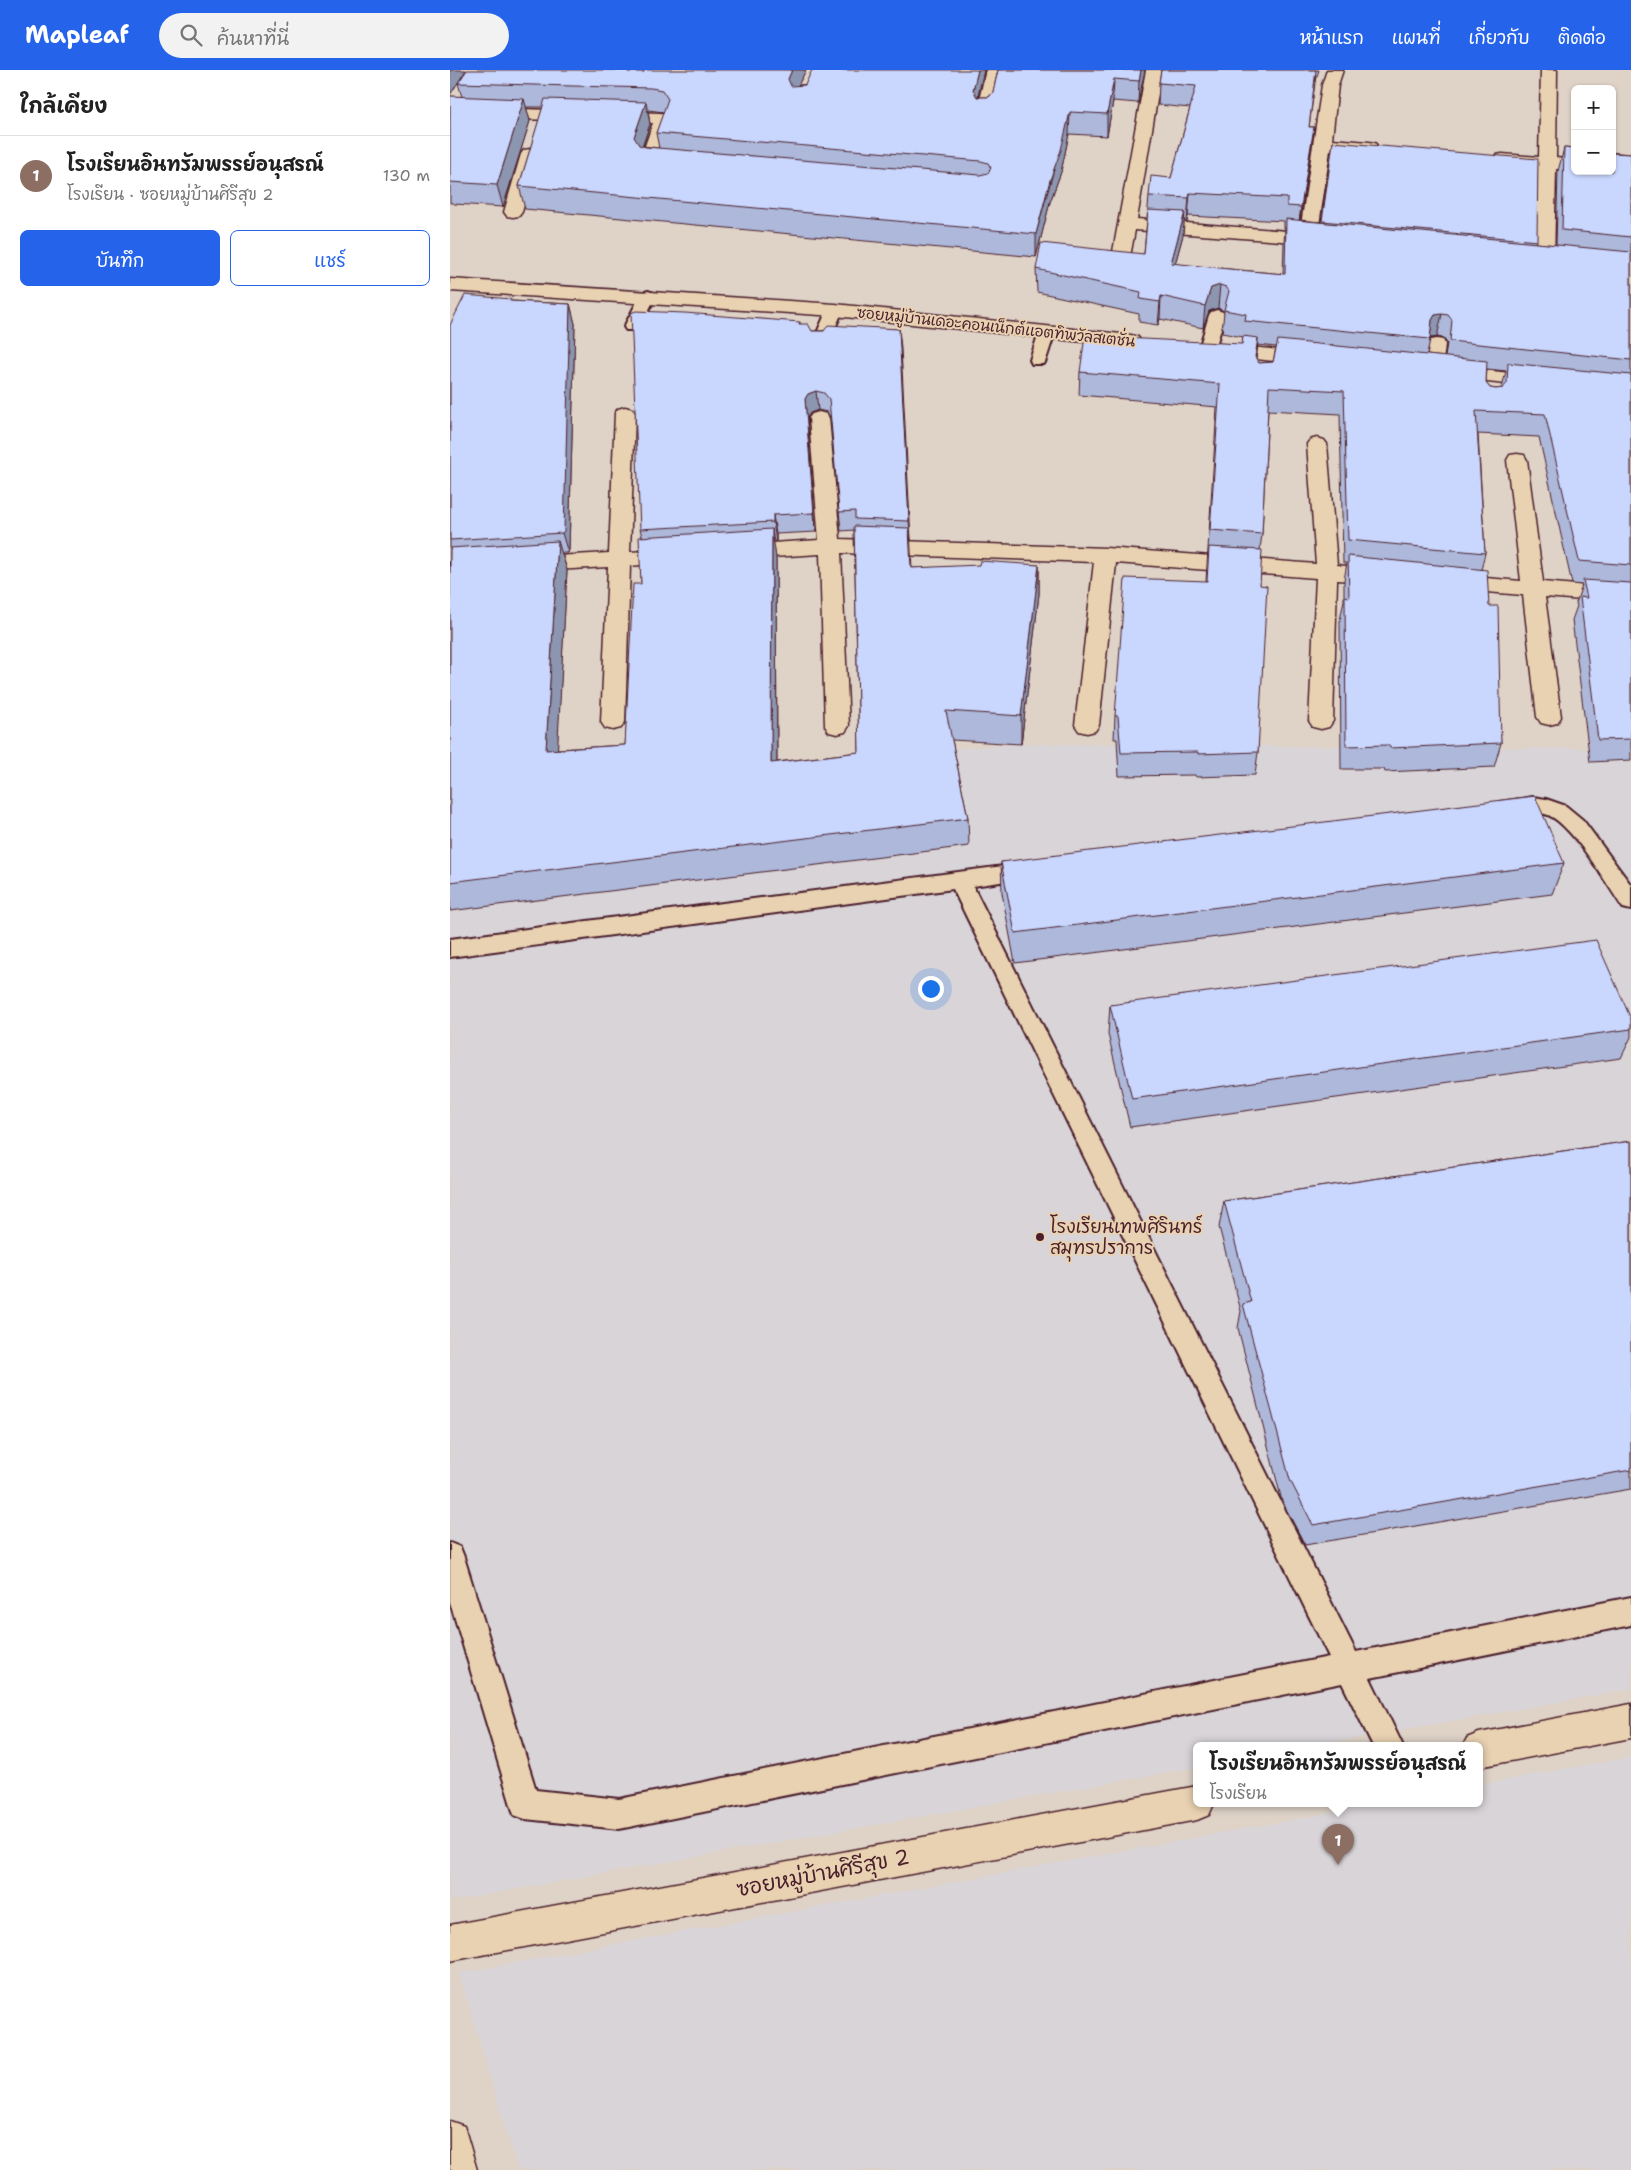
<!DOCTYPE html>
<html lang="th">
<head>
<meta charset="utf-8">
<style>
	body { margin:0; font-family:"Shantell Sans","Playpen Sans Thai",sans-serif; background:#f2f2f2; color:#222 }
	.controls { position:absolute; right:15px; top:15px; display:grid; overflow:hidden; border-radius:8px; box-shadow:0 1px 4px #0004 }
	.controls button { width:45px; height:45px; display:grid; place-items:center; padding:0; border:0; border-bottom:1px solid #e0e0e0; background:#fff; color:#222; font:25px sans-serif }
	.you { position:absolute; left:480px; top:918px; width:18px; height:18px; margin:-12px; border:4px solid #fff; border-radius:50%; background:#1a73e8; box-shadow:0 0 0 8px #1a73e833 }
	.badge { display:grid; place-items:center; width:32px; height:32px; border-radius:50%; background:#2563eb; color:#fff; font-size:16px; font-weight:700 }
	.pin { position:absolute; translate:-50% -41px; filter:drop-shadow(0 1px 2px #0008) }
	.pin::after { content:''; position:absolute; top:26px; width:18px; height:15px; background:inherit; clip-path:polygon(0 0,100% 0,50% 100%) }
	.popup { position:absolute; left:743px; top:1672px; width:290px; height:65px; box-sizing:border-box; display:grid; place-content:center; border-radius:8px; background:#fff; filter:drop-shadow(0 1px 4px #0005); font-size:16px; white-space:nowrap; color:#767676 }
	.popup b { font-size:19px; color:#222 }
	.popup::after { content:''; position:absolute; left:50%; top:100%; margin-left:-10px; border:10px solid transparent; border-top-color:#fff }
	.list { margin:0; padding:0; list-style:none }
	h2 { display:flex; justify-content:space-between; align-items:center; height:65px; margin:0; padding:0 20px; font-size:21px }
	h2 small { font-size:16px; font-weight:400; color:#767676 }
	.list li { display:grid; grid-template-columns:32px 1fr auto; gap:15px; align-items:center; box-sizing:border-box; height:80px; padding:0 20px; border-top:1px solid #e0e0e0 }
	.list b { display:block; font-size:19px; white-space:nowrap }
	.list p { margin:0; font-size:16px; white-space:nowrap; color:#767676 }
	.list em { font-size:16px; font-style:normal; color:#767676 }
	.actions { display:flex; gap:10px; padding:15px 20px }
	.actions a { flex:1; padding:11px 0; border:1px solid #2563eb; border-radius:8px; text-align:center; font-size:18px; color:#2563eb }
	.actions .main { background:#2563eb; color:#fff }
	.icon { flex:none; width:28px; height:28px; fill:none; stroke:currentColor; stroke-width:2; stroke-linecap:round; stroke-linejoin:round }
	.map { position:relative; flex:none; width:1181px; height:2100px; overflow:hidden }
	header { display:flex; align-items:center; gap:30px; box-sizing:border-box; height:70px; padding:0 25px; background:#2563eb; color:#fff }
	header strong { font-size:24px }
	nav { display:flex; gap:28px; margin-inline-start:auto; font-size:18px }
	.search { width:350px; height:45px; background:#f2f2f2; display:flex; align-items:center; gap:12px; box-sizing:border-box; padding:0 18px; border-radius:28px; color:#767676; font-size:19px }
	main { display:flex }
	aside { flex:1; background:#fff }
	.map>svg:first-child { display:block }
	.built { fill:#d8d4d8 }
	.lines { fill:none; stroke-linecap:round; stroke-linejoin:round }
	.lane-casing { stroke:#4a1f2b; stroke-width:4 }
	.street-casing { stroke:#4a1f2b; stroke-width:3 }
	.secondary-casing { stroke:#4a1f2b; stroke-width:3 }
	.lane { fill:#e9d2b2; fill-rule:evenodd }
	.street { fill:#e9d2b2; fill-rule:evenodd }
	.secondary { fill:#e9d2b2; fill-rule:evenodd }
	.wall { fill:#adb8da; stroke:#4a1f2b; fill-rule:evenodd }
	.shaded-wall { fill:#8d96b1; stroke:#4a1f2b }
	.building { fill:#c9d6fd; stroke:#4a1f2b }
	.poi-dot { fill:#4a1f2b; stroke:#e9d2b2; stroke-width:2 }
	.labels { text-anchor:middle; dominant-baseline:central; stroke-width:4; stroke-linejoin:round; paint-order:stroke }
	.far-street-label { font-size:15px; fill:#4a1f2b; stroke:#e9d2b2 }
	.poi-label { font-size:18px; fill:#4a1f2b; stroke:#e9d2b2; text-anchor:start }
	.near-street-label { font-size:21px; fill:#4a1f2b; stroke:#e9d2b2 }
</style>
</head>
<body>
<header>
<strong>Mapleaf</strong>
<div class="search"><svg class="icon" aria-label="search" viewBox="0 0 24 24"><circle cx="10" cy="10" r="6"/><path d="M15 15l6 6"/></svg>ค้นหาที่นี่</div>
<nav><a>หน้าแรก</a><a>แผนที่</a><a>เกี่ยวกับ</a><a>ติดต่อ</a></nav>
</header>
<main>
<aside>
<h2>ใกล้เคียง<small></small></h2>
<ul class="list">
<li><span class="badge" style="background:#8d6e63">1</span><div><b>โรงเรียนอินทรัมพรรย์อนุสรณ์</b><p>โรงเรียน · ซอยหมู่บ้านศิรีสุข 2</p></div><em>130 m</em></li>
</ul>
<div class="actions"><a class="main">บันทึก</a><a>แชร์</a></div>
</aside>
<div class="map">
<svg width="1181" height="2100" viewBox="0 0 1181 2100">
	<rect width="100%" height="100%" fill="#dfd3c8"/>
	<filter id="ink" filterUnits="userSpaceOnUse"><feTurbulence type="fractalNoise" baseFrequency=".02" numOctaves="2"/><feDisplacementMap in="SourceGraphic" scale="10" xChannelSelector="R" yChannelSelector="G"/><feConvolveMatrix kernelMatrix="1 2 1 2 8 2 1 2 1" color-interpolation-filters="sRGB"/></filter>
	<g filter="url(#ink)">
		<!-- built -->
		<path class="built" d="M571,674L1181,679V1619L862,1676H747V1697L0,1831V715Z
			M1181,1687V2100H68L9,1903L929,1734H1029V1715Z"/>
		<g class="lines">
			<!-- lane casing -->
			<g class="lane-casing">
				<path id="lane" d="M198,221L204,223L206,226L190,257L188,260H176L174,257L190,226L192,223Z
					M385,235L391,237L393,240L378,274L376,278H364L362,274L377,240L379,237Z
					M767,240L773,242L775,245L765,279L763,283H751L749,279L759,245L761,242Z
					M597,257L603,259L605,262L596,290L594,294H582L580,290L589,262L591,259Z
					M987,269L993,270L995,274L992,301L990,305H978L976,301L979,274L981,270Z
					M1083,727L1096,729L1116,736L1133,750L1181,815V840L1173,838C1158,816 1120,750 1095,744C1079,740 1064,747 1049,742L1046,737L1049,732Z
					M584,792L592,794L595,800L592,806L523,816L906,1582L1181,1527V1555L920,1608L953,1676H923L892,1613L169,1759L75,1749L64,1745L0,1532V1473L10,1477L14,1487L86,1720L169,1729L879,1587L503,819L0,887V869Z"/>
			</g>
			<!-- street casing -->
			<g class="street-casing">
				<path id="street" d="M536,0H552L542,43L540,47H528L526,43Z
					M696,0H712L687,149L850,162L872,15L877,0H893L888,15L882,69L919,72L925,73L928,77L925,81L919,82L880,80L868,162L877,165L880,169L877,173L871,174L685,160L680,187L677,191L671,192L665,191L662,187Z
					M1091,0H1107L1106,88L1125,90V100L1106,99L1104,190L1101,194L1095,195L1089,194L1086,190L1088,97L1046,93L1043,89L1046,85L1052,84L1089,87Z
					M0,37L210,43L216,44L220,51L209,87L228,89L231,93L228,97C217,99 198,100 190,90L203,53L0,47Z
					M80,79L86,80L89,84L72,142L69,146L63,147L57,146L54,142L71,84L74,80Z
					M0,209L385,234L681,265L688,267L691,271L688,275L681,277L385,246L0,221Z
					M769,274L860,283L867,285L870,289L867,293L860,295L762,284L759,280L762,276Z
					M1000,297L1092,306L1099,308L1102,312L1099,316L1092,318L993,307L990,303L993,299Z
					M175,337L182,339L185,343L180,482L226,479L234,481L237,486L234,491L180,496L175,652L171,658L163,660L155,658L151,652L158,497L0,506V492L159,483L165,343L168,339Z
					M369,342L376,344L379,348L390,469L656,478L866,494L857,374L860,370L867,368L874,370L877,374L887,495L940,501L943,506L940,511L932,513L887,510L883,651L879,657L871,659L863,657L859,651L866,508L666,493L649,655L645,661L637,663L629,661L625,655L644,492L391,483L399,656L395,662L387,664L379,662L375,656L370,484L288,489L280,487L277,482L280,477L288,475L369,470L359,348L362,344Z
					M1067,384L1074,385L1077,390L1093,512L1181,520V534L1095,527L1111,647L1107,653L1099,655L1091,653L1087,647L1073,525L1000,519L992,517L989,512L992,507L1000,505L1071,511L1057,390L1060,385Z
					M1181,1634V1668L1029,1697V1676H1013L1017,1668L1029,1663Z
					M747,1716V1734H764L759,1745L747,1750L0,1891V1855Z"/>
			</g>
			<!-- secondary casing -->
			<g class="secondary-casing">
				<path id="secondary" d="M0,2051L14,2056L27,2100H0Z"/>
			</g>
			<!-- lane -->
			<use href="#lane" class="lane"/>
			<!-- street -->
			<use href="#street" class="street"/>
			<!-- secondary -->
			<use href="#secondary" class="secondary"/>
		</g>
		<!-- wall -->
		<path class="wall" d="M356,0L348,15L534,0L528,27H539L543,22L548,0H695L688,33L663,31L657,66L619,64L611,102L600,132L586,187L75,139L69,116L93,37H76L80,51L53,137L4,134L3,133H0V26L12,27L8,13L188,2ZM198,40L214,42L206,63L209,78L193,76L200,54Z
			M711,0H869L867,6H866L859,57H864L850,150L871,152L883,72L1087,171L1086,173L1106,175L1108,101L1114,78L1181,84V690L1140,692L1122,550L1127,536L1126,533L1132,515L1122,514L1089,367L1028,364L1035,483L1031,500L1039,536L1051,673L1044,697L935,702L934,699H891L890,550L894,530V510L897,493H893L890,344L818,340L812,464L810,480L808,682L805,705L746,707L745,705L669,706L667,669H664L665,646L756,511L767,337L629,325L630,302L792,274L793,267L772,263L774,241L768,238L759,241L753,258L710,249L708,255L689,252V244L587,222L586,199L694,184L699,126L721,108L740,38L708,35L709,13ZM738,146L834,151V158H835L834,172L833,204L725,194L733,165L734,151H737ZM987,267L993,268L997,273L995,287L977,285L980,269L981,268ZM808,275L826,277L823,292L809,293L806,289ZM1037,299L1056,301L1052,318L1046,319L1040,318L1036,313Z
			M62,231L120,234L125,254L119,480L118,483H112L117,500L107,679L175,675L191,514L192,466L190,459L350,252V254L362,261L449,259L462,498L589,495V524L571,674L502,670L518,748L519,776L0,841V255ZM368,340L377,342L380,347L391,461L404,460L409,682L327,692L326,488L323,471H326V464L366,462L357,348L360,343Z
			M551,792L1114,793L1102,824L565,893L552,823Z
			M660,935L1181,949V967L1171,988L680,1057L658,964Z
			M1181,1071V1419L855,1475L832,1431L788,1258L791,1241L769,1157L774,1131Z"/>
		<!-- shaded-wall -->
		<path class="shaded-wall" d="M0,0H16L0,25Z
			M177,0H189L181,18Z
			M342,0H356L340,31L338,9Z
			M528,0H534L524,43L523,20Z
			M691,0H695L688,33L689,11Z
			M664,9L663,31L657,66V44Z
			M74,29L80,51L53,137L47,115Z
			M196,32L200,54L188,89L184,67Z
			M620,42L619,64L611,102L600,132L586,187V164Z
			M864,57L861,79L848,159L851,137Z
			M740,123L738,146L737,151L739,128Z
			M735,142L733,165L719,216L721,193Z
			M770,215L768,238L759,241L753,258L755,236L761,218Z
			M711,226L710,249L708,255L710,232Z
			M120,234L125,254L119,480L118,483L112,463Z
			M992,244L987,267L981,268L980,269L982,250L985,245Z
			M449,259L451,278L461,470L459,451Z
			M808,268L806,291L805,287Z
			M366,321L368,340L360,343L357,348L366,462L364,443L355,329L358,324Z
			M323,445L326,464V471L323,452Z
			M322,459L326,488L327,721L321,693Z
			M108,471L117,500L106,708L96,680Z
			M589,495V524L571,674V646Z"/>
		<!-- building -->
		<path class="building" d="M17,0H177L178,2H194V0H342L338,9L341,16L355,15L362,0H528L523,20L527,27H539L543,22L548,0H691L689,11L664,9L657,44L620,42L611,80L600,110L586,164L69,116L95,29L196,32L184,67L189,75L196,77L530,105L538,103L541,98L538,93L531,91L206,63L218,29L212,20L201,18L8,13Z
			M711,0H866L859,57H864L851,137L837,136V128L740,123L739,128L699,126L701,106L721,108L746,16L709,13Z
			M0,26L74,29L47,115L0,112Z
			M883,72L1088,89L1087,171L872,151Z
			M1114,78L1125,79V101H1162V83L1181,84V167L1112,160Z
			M698,140L735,142L721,193L789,200L835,204L836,149L1181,182V290L1000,271L1002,250L998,245L992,244L985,245L982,250L980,269L795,251L796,244L774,240L779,221L776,217L770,215L761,218L755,236L711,226L710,232L690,229L691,222L586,199L591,173L694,184Z
			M15,225L61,229L60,231L120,234L114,461L112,463L0,470V255Z
			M186,241L235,243L350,252L349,254H358L362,261H374L378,255L449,259L459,451L405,449V441L389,442L379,329L374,323L366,321L358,324L355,329L364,443L323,445V452L190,459L181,243Z
			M635,266L792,274L793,266L808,268L805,287L809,293L823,292L828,270L1037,291L1036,313L1040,318L1046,319L1053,318L1057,313L1058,293L1181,305V495L1129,491L1095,344L1026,341L1035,483L898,470L894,321L819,317L812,464L760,460L770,314L630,302Z
			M404,456L459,458L461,498L529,495L530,491L589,495L571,646L496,641L518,748L0,812V478L108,471L96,680L175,675L183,514H191L189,467L322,459L321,693L409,682Z
			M759,477L812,480L810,515L817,516L808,682L748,684V682L671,683L668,646H665L675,508L757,511Z
			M898,486L1037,500L1039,536H1048L1051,673L940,678L939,675L896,676L895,526L899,527Z
			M1133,510L1181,513V669L1148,670L1130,527L1137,528Z
			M1085,726L1114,793L565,863L551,792Z
			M1146,870L1181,949V959L682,1029L660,935Z
			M1181,1071V1400L863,1455L840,1410L793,1234L801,1232L774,1131Z"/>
	</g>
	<!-- markers -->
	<circle class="poi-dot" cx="590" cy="1167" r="5"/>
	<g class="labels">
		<!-- far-street labels -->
		<g class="far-street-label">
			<text transform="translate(546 257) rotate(6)">ซอยหมู่บ้านเดอะคอนเน็กต์แอตทิพวัลสเตชั่น</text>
		</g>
		<!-- poi labels -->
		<g class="poi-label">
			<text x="600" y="1157">โรงเรียนเทพศิรินทร์<tspan x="600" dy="21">สมุทรปราการ</tspan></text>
		</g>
		<!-- near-street labels -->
		<g class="near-street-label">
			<text transform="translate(373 1803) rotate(-11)">ซอยหมู่บ้านศิรีสุข 2</text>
		</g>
	</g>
</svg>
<div class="controls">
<button>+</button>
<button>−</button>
</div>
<div class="you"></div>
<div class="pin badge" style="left:888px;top:1795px;background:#8d6e63">1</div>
<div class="popup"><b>โรงเรียนอินทรัมพรรย์อนุสรณ์</b>โรงเรียน</div>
</div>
</main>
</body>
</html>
